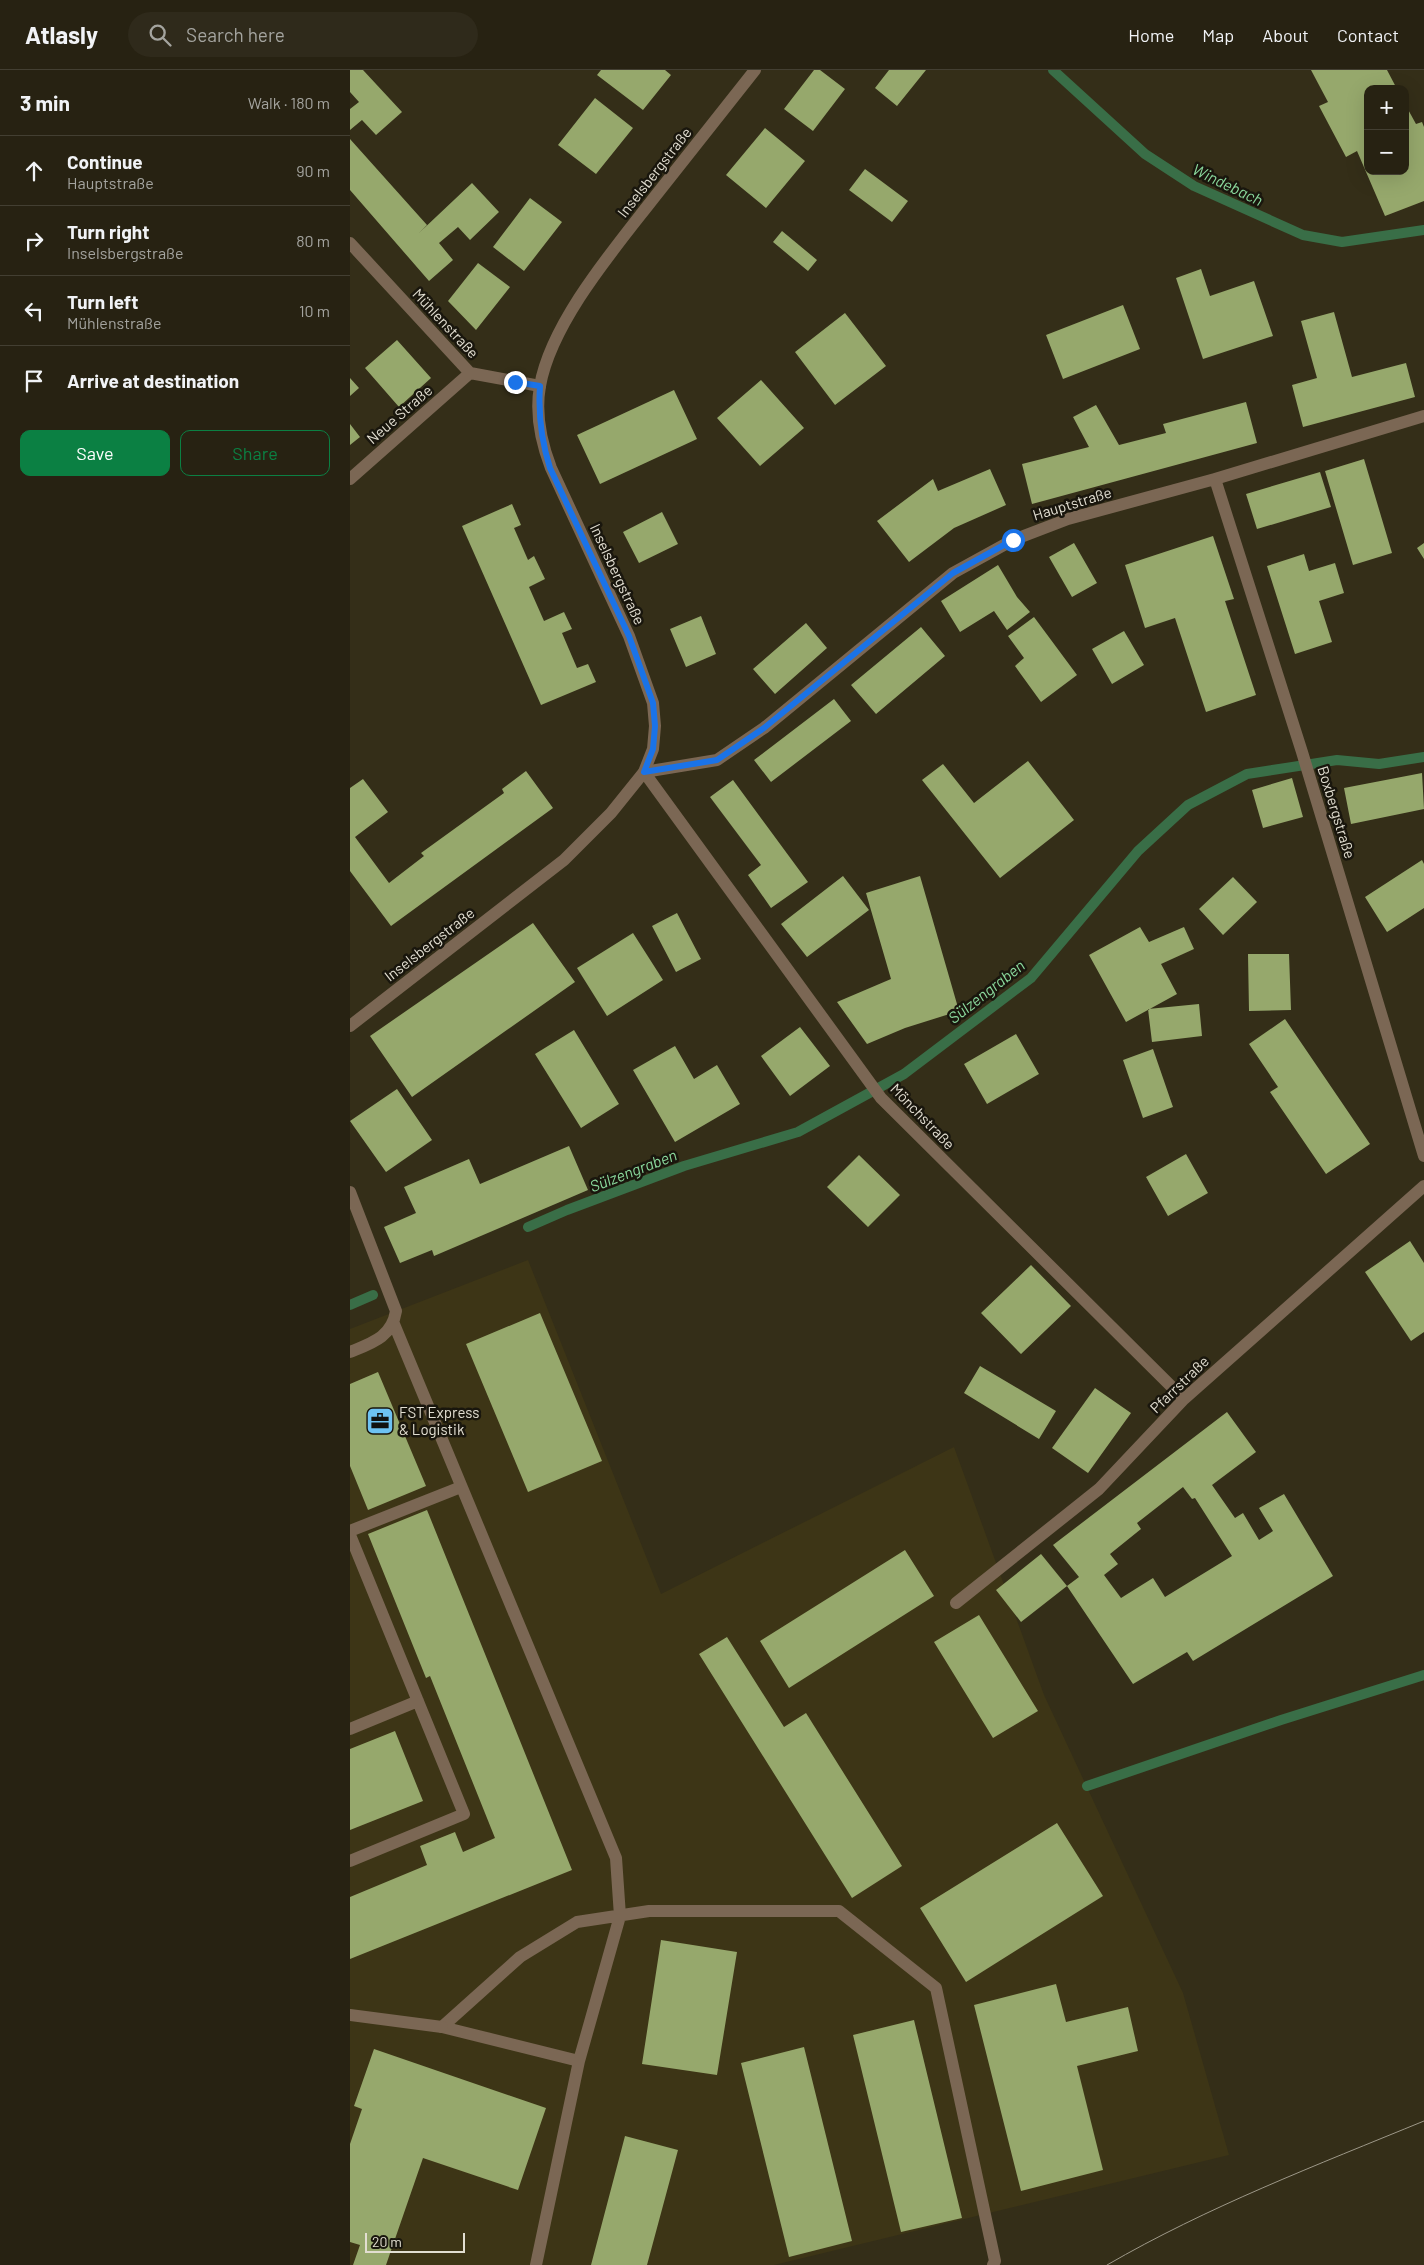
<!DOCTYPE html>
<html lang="en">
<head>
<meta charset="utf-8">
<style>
	body { margin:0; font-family:Barlow,sans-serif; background:#2f2a1b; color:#f1f3f6 }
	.controls { position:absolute; right:15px; top:15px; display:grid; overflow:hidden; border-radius:10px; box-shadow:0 5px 20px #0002 }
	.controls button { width:45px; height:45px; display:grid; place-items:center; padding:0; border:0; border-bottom:1px solid #433f32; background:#272212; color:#f1f3f6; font:25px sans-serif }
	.scale { position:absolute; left:15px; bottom:12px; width:100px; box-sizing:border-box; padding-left:5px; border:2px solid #e2ded1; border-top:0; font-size:14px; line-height:18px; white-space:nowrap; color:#e2ded1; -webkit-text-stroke:4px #19160d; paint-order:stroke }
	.stop { position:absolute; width:15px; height:15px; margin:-11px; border:4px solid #1a73e8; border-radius:50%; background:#fff }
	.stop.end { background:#1a73e8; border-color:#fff; box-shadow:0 1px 5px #0008 }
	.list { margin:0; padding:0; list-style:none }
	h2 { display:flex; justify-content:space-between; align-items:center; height:65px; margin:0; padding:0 20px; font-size:21px }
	h2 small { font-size:16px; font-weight:400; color:#a4a49f }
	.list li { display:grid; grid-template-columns:32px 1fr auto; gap:15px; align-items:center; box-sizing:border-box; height:70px; padding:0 20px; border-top:1px solid #433f32 }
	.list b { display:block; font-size:19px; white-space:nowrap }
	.list p { margin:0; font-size:16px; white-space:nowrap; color:#a4a49f }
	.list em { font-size:16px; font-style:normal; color:#a4a49f }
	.actions { display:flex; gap:10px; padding:15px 20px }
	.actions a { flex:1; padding:11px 0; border:1px solid #0b8043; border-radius:10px; text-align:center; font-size:18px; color:#0b8043 }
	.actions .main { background:#0b8043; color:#fff }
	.icon { flex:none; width:28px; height:28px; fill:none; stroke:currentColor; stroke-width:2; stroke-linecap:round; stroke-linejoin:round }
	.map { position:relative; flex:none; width:1074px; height:2195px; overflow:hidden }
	header { display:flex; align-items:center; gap:30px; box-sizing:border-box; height:70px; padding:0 25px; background:#272212; border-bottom:1px solid #433f32 }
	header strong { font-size:24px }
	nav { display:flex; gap:28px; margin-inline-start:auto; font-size:18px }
	.search { width:350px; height:45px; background:#2f2a1b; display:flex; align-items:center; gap:12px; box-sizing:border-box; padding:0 18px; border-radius:28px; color:#a4a49f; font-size:19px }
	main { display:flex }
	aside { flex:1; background:#272212 }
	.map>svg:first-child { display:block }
	.built { fill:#3d3516 }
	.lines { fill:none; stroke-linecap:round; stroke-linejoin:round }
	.stream { stroke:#396e47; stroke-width:10 }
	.building { fill:#96a86c; fill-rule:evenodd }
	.service { stroke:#7b6754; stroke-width:12 }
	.minor { stroke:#7b6754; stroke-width:12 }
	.tertiary { stroke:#7b6754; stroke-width:12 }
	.tram { stroke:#9d9888; stroke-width:1 }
	.route { stroke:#1a73e8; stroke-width:6 }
	.labels { text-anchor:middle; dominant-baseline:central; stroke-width:5; stroke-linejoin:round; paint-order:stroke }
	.street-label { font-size:15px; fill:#e2ded1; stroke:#19160d }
	.poi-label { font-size:15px; fill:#e2ded1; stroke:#19160d; text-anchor:start }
	.water-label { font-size:16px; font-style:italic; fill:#8ad89c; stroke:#19160d }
</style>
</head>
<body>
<header>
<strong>Atlasly</strong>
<div class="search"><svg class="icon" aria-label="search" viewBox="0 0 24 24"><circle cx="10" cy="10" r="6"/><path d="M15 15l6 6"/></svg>Search here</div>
<nav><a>Home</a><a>Map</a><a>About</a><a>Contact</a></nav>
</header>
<main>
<aside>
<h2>3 min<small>Walk · 180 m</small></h2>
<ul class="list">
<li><svg class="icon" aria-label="ahead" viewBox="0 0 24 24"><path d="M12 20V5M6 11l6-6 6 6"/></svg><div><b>Continue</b><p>Hauptstraße</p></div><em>90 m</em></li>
<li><svg class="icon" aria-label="right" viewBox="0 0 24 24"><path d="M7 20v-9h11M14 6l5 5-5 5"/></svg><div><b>Turn right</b><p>Inselsbergstraße</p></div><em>80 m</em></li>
<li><svg class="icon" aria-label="left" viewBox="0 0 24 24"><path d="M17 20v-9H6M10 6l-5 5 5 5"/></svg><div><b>Turn left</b><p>Mühlenstraße</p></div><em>10 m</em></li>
<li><svg class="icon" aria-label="arrive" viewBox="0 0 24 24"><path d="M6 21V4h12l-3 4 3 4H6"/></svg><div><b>Arrive at destination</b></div></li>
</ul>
<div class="actions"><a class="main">Save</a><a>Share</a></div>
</aside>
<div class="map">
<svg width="1074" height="2195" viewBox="0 0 1074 2195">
	<rect width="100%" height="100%" fill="#342e18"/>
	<!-- built -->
	<path class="built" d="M178,1190L311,1524L604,1377L694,1625L833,1923L879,2085L424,2195H0V1259Z"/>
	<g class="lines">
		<!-- stream -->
		<path class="stream" d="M703,0L795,84L844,116L953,165L992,172L1074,160
			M178,1157L217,1140L334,1096L448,1062L554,1004L681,908L788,781L838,735L897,704L987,690L1029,694L1074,687
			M0,1235L23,1225
			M737,1716L931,1650L1074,1605"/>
	</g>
	<!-- building -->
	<path class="building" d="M0,0H13L52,42L26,65L12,50L0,60V39L9,32L0,22Z
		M251,0H315L321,5L293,40L247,5Z
		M464,0H470L495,19L463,61L434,39Z
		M539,0H576L547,36L525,18Z
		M961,0H1037L1047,19H1018V101H1055V34L1066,54L1072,52L1074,57V131L1035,146L1007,81L996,87L969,36L978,32Z
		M245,28L283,58L246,104L208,75Z
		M415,58L455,91L416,138L376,105Z
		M0,69L77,155L69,163L122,113L149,142L120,170L108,157L89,173L103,190L79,211L0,120Z
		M515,99L558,131L542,152L499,120Z
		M180,128L212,152L174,201L143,177Z
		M432,161L467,190L458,201L423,172Z
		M128,193L160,217L126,260L98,231Z
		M851,199L860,226L904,211L923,266L853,289L826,208Z
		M773,235L790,279L713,309L696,265Z
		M984,242L1002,307L1056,293L1065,327L953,357L942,315L967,308L951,251Z
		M495,243L536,296L485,335L445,282Z
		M47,270L81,308L49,337L15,298Z
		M0,308L9,318L0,326Z
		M411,310L454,358L410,396L367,348Z
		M324,320L347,369L250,414L227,365Z
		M896,332L907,373L682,434L672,394L739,377L723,347L746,335L769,375L816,363L813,354Z
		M0,354L10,367L0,375Z
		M1014,389L1042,483L1003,495L975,401Z
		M640,399L656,435L604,458L559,492L527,451L583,409L588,421Z
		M970,402L981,437L907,459L896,424Z
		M162,434L171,455L164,458L178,490L184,486L195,509L179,517L194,551L214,542L222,559L212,563L227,598L238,594L246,612L191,635L112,456Z
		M312,442L328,474L289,493L273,462Z
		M863,466L884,529L875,531L906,625L856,642L825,548L795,558L775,495Z
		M724,473L747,513L722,527L699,487Z
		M1074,473V489L1067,478Z
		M954,484L959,501L985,493L994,523L969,531L982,572L945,584L917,496Z
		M648,495L667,527L680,542L657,560L644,541L610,562L591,531Z
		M351,546L366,584L336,597L320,559Z
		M684,547L727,605L691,632L665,596L674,588L658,566Z
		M456,553L477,578L425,624L403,599Z
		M571,557L595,586L526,644L501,615Z
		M774,561L794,595L762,614L742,579Z
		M484,629L501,651L421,712L404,690Z
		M678,691L724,750L650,808L572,710L593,694L624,733Z
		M176,701L203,738L41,856L0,801V718L13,709L38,742L5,767L39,813L74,786L71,783L154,723L152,719Z
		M1072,703L1074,739L1001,754L994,718Z
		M942,708L953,747L913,758L902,720Z
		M383,710L458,812L421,838L398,805L411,795L360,727Z
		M1072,790L1074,794V838L1037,862L1015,827Z
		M493,806L519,840L457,887L431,854Z
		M570,806L609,941L555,958L517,974L487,932L541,909L516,823Z
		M883,807L907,832L873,865L849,839Z
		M327,843L351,889L326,902L302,856Z
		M183,853L225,912L62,1027L20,966Z
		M790,857L799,872L834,857L844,879L811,894L827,924L776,952L739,885Z
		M283,863L313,910L257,946L227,898Z
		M898,884H939L941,940L899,941Z
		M849,934L852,966L802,972L798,939Z
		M935,949L1020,1074L976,1104L920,1022L928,1017L899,974Z
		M450,957L480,996L440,1026L411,986Z
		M224,960L269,1034L231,1058L185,984Z
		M666,964L689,1004L637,1034L614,994Z
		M325,976L344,1009L367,995L390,1034L325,1072L283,1000Z
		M803,979L823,1037L793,1048L773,990Z
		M47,1019L82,1070L36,1102L0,1051Z
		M219,1076L238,1120L84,1186L82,1180L50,1193L34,1157L66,1143L54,1117L119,1089L130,1114Z
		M836,1084L858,1123L818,1146L796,1107Z
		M509,1085L550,1125L518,1157L477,1117Z
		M1060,1171L1074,1193V1262L1061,1271L1015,1202Z
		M681,1195L721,1236L671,1284L631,1243Z
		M190,1243L252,1391L178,1422L116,1274Z
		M630,1296L706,1341L689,1369L614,1323Z
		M28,1302L76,1416L18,1440L0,1396V1314Z
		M745,1318L781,1343L738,1403L702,1378Z
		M877,1342L906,1382L862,1415L885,1448L893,1443L909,1470L923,1461L909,1438L934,1424L983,1506L843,1591L837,1582L783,1614L717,1516L729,1507L703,1475ZM833,1417L842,1429L845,1428L882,1486L815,1527L803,1508L771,1528L754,1505L768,1494L760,1484L791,1459L787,1453Z
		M77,1440L222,1800L0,1889V1827L77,1795L70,1776L105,1762L113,1782L145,1768L80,1606L76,1608L18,1464Z
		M555,1480L584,1526L439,1618L410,1571Z
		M691,1484L717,1516L671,1552L646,1520Z
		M629,1545L688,1641L643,1668L584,1572Z
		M377,1567L434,1657L456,1643L552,1796L502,1828L349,1584Z
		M45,1661L73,1731L0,1760V1679Z
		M707,1753L753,1826L616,1912L570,1838Z
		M311,1870L387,1882L367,2005L292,1994Z
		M706,1914L716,1952L778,1937L788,1981L727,1996L753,2100L671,2121L624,1935Z
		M564,1950L612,2148L551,2162L503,1965Z
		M454,1977L502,2171L439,2187L391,1993Z
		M24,1979L196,2038L168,2120L73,2088L36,2195H3L10,2175L0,2172V2074L12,2039L4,2036Z
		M275,2066L328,2080L297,2195H241Z"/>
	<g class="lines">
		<!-- service -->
		<path class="service" d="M0,1122L46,1241C42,1267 22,1273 0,1282
			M44,1254L266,1788L270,1846L229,1991L186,2195
			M0,1461L111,1417
			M0,1465L114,1744L0,1791
			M0,1659L68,1631
			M92,1957L170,1887L227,1852L299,1841H489L586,1918L645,2191L643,2195
			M92,1957L229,1991"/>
		<!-- minor -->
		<path class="minor" d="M0,173L120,303L190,316
			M0,409L120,303
			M865,409L952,682L1074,1086
			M834,1329L531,1028L294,702L367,690L414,658L603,503L663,470L718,449L865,409L1074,346
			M606,1533L749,1419L834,1329L1074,1116
			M0,1945L92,1957"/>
		<!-- tertiary -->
		<path class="tertiary" d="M0,956L214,790L261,743L294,702L303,679L305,656L303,633L279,566L201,398C191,372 185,344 190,316C201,253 264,179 303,129C337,86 371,43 405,0"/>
		<!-- tram -->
		<path class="tram" d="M757,2195C857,2137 967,2095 1074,2051"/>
	</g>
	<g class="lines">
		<!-- route -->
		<path class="route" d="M165,312L190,316C188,346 191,370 200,398L279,566L303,633L305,656L303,679L294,702L367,690L414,658L603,503L663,470"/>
	</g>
	<!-- icons -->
	<defs>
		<g id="office-square" transform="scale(1.4375)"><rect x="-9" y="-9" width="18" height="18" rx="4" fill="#6dc2f3" stroke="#19160d"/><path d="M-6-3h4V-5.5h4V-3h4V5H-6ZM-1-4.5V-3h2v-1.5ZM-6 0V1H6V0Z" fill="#111"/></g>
	</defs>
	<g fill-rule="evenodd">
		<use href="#office-square" x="30" y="1351"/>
	</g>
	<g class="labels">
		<!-- street labels -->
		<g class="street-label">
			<text transform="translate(304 102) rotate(-52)">Inselsbergstraße</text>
			<text transform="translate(96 253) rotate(47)">Mühlenstraße</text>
			<text transform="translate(49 344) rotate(-41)">Neue Straße</text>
			<text transform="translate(722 433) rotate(-17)">Hauptstraße</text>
			<text transform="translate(268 504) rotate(65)">Inselsbergstraße</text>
			<text transform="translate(987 742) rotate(73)">Boxbergstraße</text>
			<text transform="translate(79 874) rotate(-38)">Inselsbergstraße</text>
			<text transform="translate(573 1046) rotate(46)">Mönchstraße</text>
			<text transform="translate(829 1314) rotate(-44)">Pfarrstraße</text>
		</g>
		<!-- poi labels -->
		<g class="poi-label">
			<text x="49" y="1342">FST Express<tspan x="49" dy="17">&amp; Logistik</tspan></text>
		</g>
		<!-- water labels -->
		<g class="water-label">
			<text transform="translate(878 114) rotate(26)">Windebach</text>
			<text transform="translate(636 921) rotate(-38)">Sülzengraben</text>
			<text transform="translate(283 1100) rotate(-21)">Sülzengraben</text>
		</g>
	</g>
</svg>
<div class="controls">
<button>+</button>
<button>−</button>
</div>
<div class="scale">20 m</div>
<div class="stop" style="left:663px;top:470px"></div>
<div class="stop end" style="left:165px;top:312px"></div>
</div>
</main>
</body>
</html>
